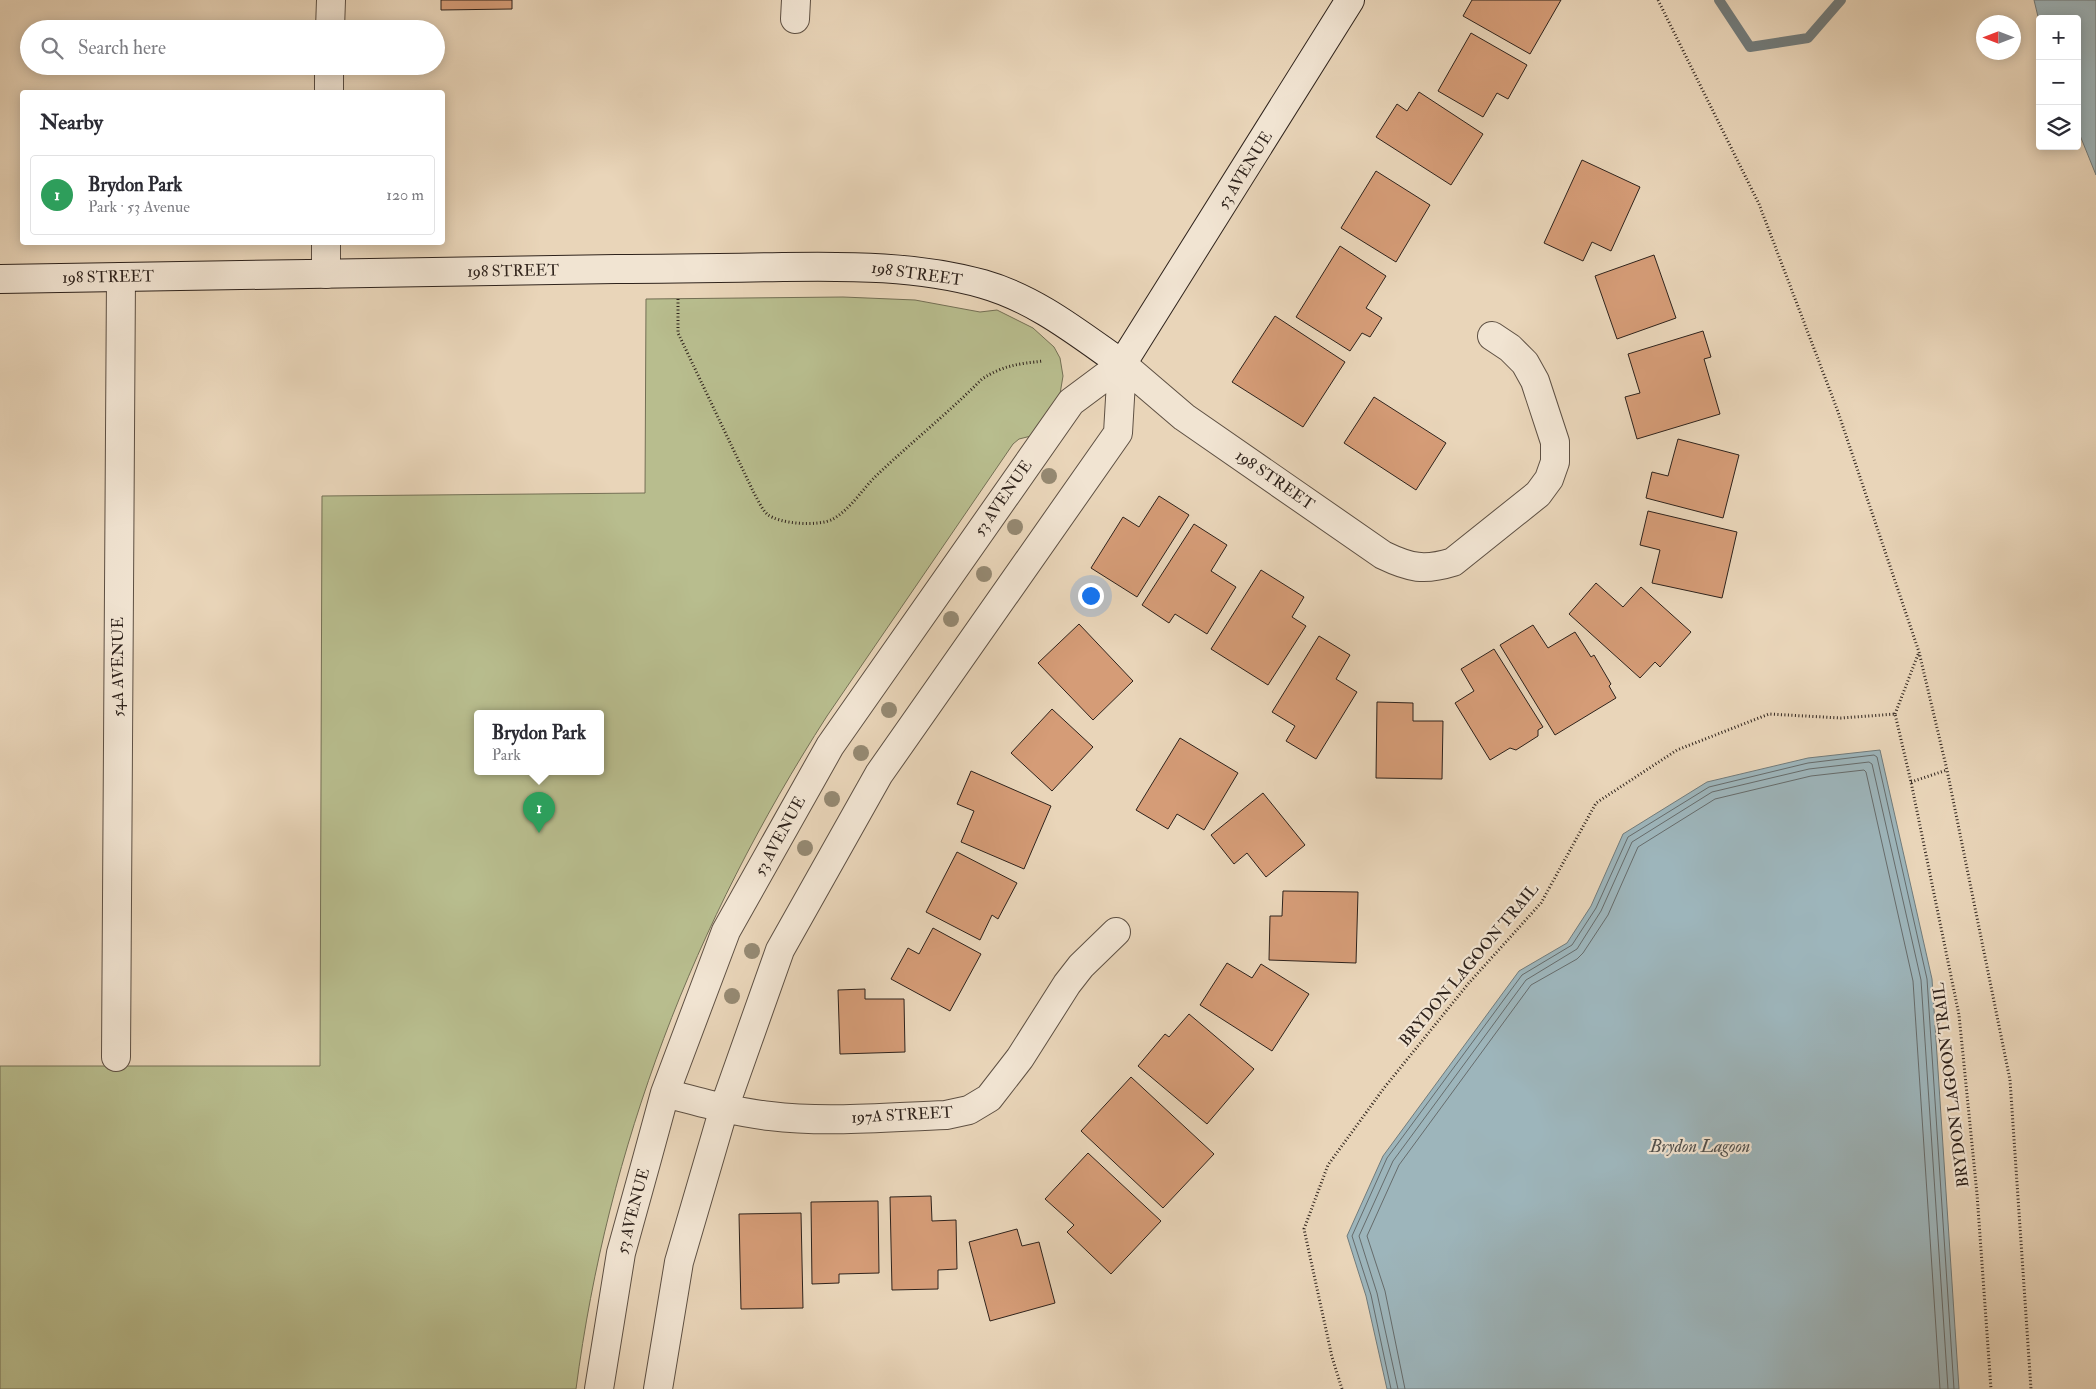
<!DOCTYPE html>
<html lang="en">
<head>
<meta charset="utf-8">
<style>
	body { margin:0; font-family:"IM FELL Double Pica",serif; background:#f2f2f3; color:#2b2b33 }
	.controls { position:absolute; right:15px; top:15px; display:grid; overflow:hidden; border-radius:5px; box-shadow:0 2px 12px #0003 }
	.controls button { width:45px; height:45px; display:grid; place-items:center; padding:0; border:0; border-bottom:1px solid #e1e1e2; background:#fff; color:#2b2b33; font:25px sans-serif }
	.compass { position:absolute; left:1976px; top:15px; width:45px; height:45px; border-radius:50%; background:#fff; box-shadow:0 2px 12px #0003; rotate:270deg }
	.you { position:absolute; left:1090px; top:595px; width:18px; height:18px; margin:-12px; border:4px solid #fff; border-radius:50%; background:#1a73e8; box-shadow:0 0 0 8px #1a73e833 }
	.badge { display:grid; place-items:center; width:32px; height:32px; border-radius:50%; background:#2563eb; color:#fff; font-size:16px; font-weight:700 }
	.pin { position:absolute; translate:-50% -41px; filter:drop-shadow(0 1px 2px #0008) }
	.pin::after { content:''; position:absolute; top:26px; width:18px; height:15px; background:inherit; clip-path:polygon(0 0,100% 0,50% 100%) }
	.popup { position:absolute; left:474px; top:710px; width:130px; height:65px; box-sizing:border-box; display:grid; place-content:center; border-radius:5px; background:#fff; filter:drop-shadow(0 1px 4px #0005); font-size:16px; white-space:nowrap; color:#7c7c81 }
	.popup b { font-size:19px; color:#2b2b33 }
	.popup::after { content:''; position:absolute; left:50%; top:100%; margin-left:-10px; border:10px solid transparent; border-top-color:#fff }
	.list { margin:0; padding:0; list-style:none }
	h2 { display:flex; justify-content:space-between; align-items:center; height:65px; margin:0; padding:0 20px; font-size:21px }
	h2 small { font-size:16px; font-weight:400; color:#7c7c81 }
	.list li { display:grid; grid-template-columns:32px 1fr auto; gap:15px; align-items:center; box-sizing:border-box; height:80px; margin:0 10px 10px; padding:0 10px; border:1px solid #e1e1e2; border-radius:5px }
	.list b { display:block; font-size:19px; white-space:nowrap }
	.list p { margin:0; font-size:16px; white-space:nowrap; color:#7c7c81 }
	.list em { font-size:16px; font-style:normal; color:#7c7c81 }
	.icon { flex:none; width:28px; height:28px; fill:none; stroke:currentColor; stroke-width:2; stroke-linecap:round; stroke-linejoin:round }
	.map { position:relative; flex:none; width:2096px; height:1389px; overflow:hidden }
	.search { position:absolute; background:#fff; box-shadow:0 2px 12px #0003; left:20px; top:20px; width:425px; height:55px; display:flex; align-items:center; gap:12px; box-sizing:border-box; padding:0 18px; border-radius:28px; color:#7c7c81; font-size:19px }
	.panel { position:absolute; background:#fff; box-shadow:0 2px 12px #0003; left:20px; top:90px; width:425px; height:155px; border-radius:5px }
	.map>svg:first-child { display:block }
	.green { fill:#b8bd8e; stroke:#747055; fill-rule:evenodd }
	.water { fill:#9db5bb; stroke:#717b7b }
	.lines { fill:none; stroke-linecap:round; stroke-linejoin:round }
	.shore { stroke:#666c6c; stroke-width:1 }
	.stream { stroke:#717b7b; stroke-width:10 }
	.building { fill:#d59c77; stroke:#2f231c }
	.street-casing { stroke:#5e5043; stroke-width:30 }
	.secondary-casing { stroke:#2f231c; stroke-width:30 }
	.path { stroke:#2f231c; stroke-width:3; stroke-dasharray:1 2.5; stroke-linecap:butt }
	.street { stroke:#f1e4d2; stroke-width:28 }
	.secondary { stroke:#f1e4d2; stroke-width:28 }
	.tree { fill:#958972 }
	.labels { text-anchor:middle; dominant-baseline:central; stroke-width:4.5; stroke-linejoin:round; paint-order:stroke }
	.street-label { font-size:16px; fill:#2f231c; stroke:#f1e4d2 }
	.water-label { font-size:18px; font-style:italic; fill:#504f4c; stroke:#f1e4d2 }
</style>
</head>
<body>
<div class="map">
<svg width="2096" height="1389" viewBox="0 0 2096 1389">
	<rect width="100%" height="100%" fill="#e9d5b9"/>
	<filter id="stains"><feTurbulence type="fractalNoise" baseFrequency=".004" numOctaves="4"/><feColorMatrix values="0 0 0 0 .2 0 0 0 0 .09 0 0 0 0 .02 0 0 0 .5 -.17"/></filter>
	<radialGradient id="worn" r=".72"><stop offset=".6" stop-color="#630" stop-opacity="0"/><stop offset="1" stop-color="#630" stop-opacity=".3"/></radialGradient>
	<!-- green -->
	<path class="green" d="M843,297L915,300L980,312L997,310L1033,328L1054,347L1060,358L1063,376L1060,394L1031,436L1019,439L1013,444L827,716C694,923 608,1145 576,1389H0V1066H320L322,496L645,493L646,299ZM478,714H600V772H478Z"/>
	<!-- water -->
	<path class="water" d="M2034,0H2096V175L2077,128V19H2040V25Z
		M1880,750L1932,979L1959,1389H1387L1366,1296L1347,1236L1383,1156L1519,971L1567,943L1591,906L1623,834L1707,782L1808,758Z"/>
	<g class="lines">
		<!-- shore -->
		<path class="shore" d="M1391,1389L1371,1295L1352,1236L1387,1158L1522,975L1572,945L1596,908L1628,837L1709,787L1808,763L1874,755L1877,757L1927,979L1954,1389
			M1398,1389L1377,1293L1359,1236L1393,1161L1526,980L1577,949L1601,911L1632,842L1712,792L1809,769L1869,762L1872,764L1921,980L1948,1389
			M1405,1389L1385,1291L1367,1236L1399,1165L1531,985L1577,959L1583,953L1608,915L1638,847L1715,799L1811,776L1864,770L1866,772L1913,981L1940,1389"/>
		<!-- stream -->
		<path class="stream" d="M1719,0L1750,47L1808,38L1841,0"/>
	</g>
	<!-- building -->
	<path class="building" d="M441,0H512V9L441,10Z
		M1472,0H1561L1530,54L1463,16Z
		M1471,33L1527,65L1508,99L1497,93L1483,117L1438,91Z
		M1419,92L1483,134L1451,185L1376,137L1397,104L1407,111Z
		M1582,160L1640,187L1611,251L1592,242L1583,261L1544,243Z
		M1376,171L1430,205L1396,262L1341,228Z
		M1340,246L1386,276L1366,308L1382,318L1370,337L1362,333L1350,351L1296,317Z
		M1654,255L1676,318L1617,339L1595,276Z
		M1275,316L1345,362L1303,427L1232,382Z
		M1703,331L1711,357L1704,359L1720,414L1637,439L1625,397L1640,393L1628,354Z
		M1374,397L1446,443L1416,490L1344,443Z
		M1678,439L1739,455L1723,518L1646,498L1652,472L1668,476Z
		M1159,496L1189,515L1137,597L1091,568L1123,517L1139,527Z
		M1648,511L1737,532L1722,598L1652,583L1660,550L1640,545Z
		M1194,524L1227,545L1211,571L1236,587L1207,634L1175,614L1169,623L1142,605Z
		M1261,570L1304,597L1292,617L1306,626L1268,685L1211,649Z
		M1596,583L1623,607L1641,587L1691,632L1660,667L1655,662L1640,678L1569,614Z
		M1079,624L1133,681L1093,720L1038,663Z
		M1533,625L1548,648L1575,632L1591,657L1594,655L1611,684L1609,686L1616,698L1555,735L1500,645Z
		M1319,636L1350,655L1336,679L1357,692L1316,759L1286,741L1295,726L1272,712Z
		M1494,649L1543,727L1538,730V736L1516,750L1510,748L1490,760L1455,703L1474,691L1461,669Z
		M1377,702L1413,703V721H1443L1442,779L1376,778Z
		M1052,709L1093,747L1052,791L1011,753Z
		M1180,738L1238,773L1204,830L1177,814L1168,829L1136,810Z
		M971,771L1051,806L1024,869L961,842L974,811L957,804Z
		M1263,793L1305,845L1266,877L1247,853L1234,864L1211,835Z
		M957,852L1017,883L998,919L992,915L980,940L926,912Z
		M1283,891L1358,892L1356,963L1269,960L1270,916H1282Z
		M933,928L981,954L950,1011L891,979L908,948L919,954Z
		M1227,963L1252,978L1261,964L1309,994L1272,1051L1200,1005Z
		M865,989V999H904L905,1052L840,1054L838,990Z
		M1189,1014L1254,1069L1207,1124L1138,1066L1165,1034L1169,1037Z
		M1131,1077L1214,1154L1163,1208L1081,1131Z
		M1088,1153L1161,1221L1111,1274L1067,1232L1074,1225L1045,1199Z
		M931,1196L932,1221L956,1220L957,1269L938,1270V1289L892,1290L890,1197Z
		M878,1201L879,1273L839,1274V1283L812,1284L811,1202Z
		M801,1213L803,1308L741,1309L739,1214Z
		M1017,1229L1022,1246L1039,1242L1055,1303L990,1321L969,1242Z"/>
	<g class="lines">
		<!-- street casing -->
		<g class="street-casing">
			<path id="street" d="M795,19L796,0
				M330,29L331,0
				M329,92V66
				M326,274V242
				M1122,364L1184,417L1383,555C1410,568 1424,571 1453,562L1538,494L1549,479L1555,462V442L1535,381L1525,363L1510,348L1492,336
				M116,1057L121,277
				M665,1093C700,1102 734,1112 770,1116C826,1123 889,1117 946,1115L969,1110L989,1098L1020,1058L1067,984L1081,966L1116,932
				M599,1389L621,1253L647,1159L665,1093L726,931L830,746L1071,402L1122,364
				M658,1389L679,1262L724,1108L780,950L879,774L1118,433L1122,364"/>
		</g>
		<!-- secondary casing -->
		<g class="secondary-casing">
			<path id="secondary" d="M0,279C205,275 411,273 616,269C672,269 728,268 783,267C850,266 918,266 983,284C1036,299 1079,334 1122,364L1350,0"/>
		</g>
		<!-- path -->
		<path class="path" d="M1658,0L1759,204L1837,409L1919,652L1947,770L2010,1080L2031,1389
			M678,299V333L753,491C757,498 761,508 767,514C779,524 818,527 833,519C851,509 863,488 878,474C912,442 949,412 982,379C1004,365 1018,364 1043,361
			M1895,714L1919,652
			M1911,782L1947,770
			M1342,1389L1332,1357L1304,1229L1328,1165L1384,1088L1468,984L1541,903L1596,803L1677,750L1769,714L1841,718L1895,714L1911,782L1959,1015L1977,1194L1991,1389"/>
		<!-- street -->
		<use href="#street" class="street"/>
		<!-- secondary -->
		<use href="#secondary" class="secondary"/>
	</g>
	<!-- trees -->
	<g class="tree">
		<circle cx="1049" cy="476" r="8"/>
		<circle cx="1015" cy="527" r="8"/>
		<circle cx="984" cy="574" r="8"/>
		<circle cx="951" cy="619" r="8"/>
		<circle cx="889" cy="710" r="8"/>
		<circle cx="861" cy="753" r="8"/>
		<circle cx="832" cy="799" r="8"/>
		<circle cx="805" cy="848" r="8"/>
		<circle cx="752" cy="951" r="8"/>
		<circle cx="732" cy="996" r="8"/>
	</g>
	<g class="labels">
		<!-- street labels -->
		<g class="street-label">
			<text transform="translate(1245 170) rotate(-58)">53 AVENUE</text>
			<text transform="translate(513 271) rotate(-1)">198 STREET</text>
			<text transform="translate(917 274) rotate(8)">198 STREET</text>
			<text transform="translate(108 277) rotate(-1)">198 STREET</text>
			<text transform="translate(1275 480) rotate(35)">198 STREET</text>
			<text transform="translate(1003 498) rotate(-55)">53 AVENUE</text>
			<text transform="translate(118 667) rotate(-90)">54A AVENUE</text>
			<text transform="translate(780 836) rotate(-61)">53 AVENUE</text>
			<text transform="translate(1469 965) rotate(-50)">BRYDON LAGOON TRAIL</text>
			<text transform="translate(1951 1085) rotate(-97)">BRYDON LAGOON TRAIL</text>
			<text transform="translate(902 1115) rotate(-3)">197A STREET</text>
			<text transform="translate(633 1211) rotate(-75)">53 AVENUE</text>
		</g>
		<!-- water labels -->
		<g class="water-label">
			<text x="1700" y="1146">Brydon Lagoon</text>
		</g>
	</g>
	<rect width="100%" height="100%" filter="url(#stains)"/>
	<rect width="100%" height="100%" fill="url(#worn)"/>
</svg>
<div class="controls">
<button>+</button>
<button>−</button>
<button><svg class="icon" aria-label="layers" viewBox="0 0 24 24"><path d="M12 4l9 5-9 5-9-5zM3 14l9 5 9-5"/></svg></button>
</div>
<svg class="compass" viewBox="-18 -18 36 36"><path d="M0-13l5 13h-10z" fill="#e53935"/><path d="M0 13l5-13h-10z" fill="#7c7c81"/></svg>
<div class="you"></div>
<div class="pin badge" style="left:539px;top:833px;background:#2e9e5b">1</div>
<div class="popup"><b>Brydon Park</b>Park</div>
<div class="search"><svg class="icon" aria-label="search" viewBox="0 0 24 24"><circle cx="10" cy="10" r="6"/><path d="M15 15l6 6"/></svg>Search here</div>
<section class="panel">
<h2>Nearby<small></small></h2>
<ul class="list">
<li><span class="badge" style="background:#2e9e5b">1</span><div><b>Brydon Park</b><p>Park · 53 Avenue</p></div><em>120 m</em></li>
</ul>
</section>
</div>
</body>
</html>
